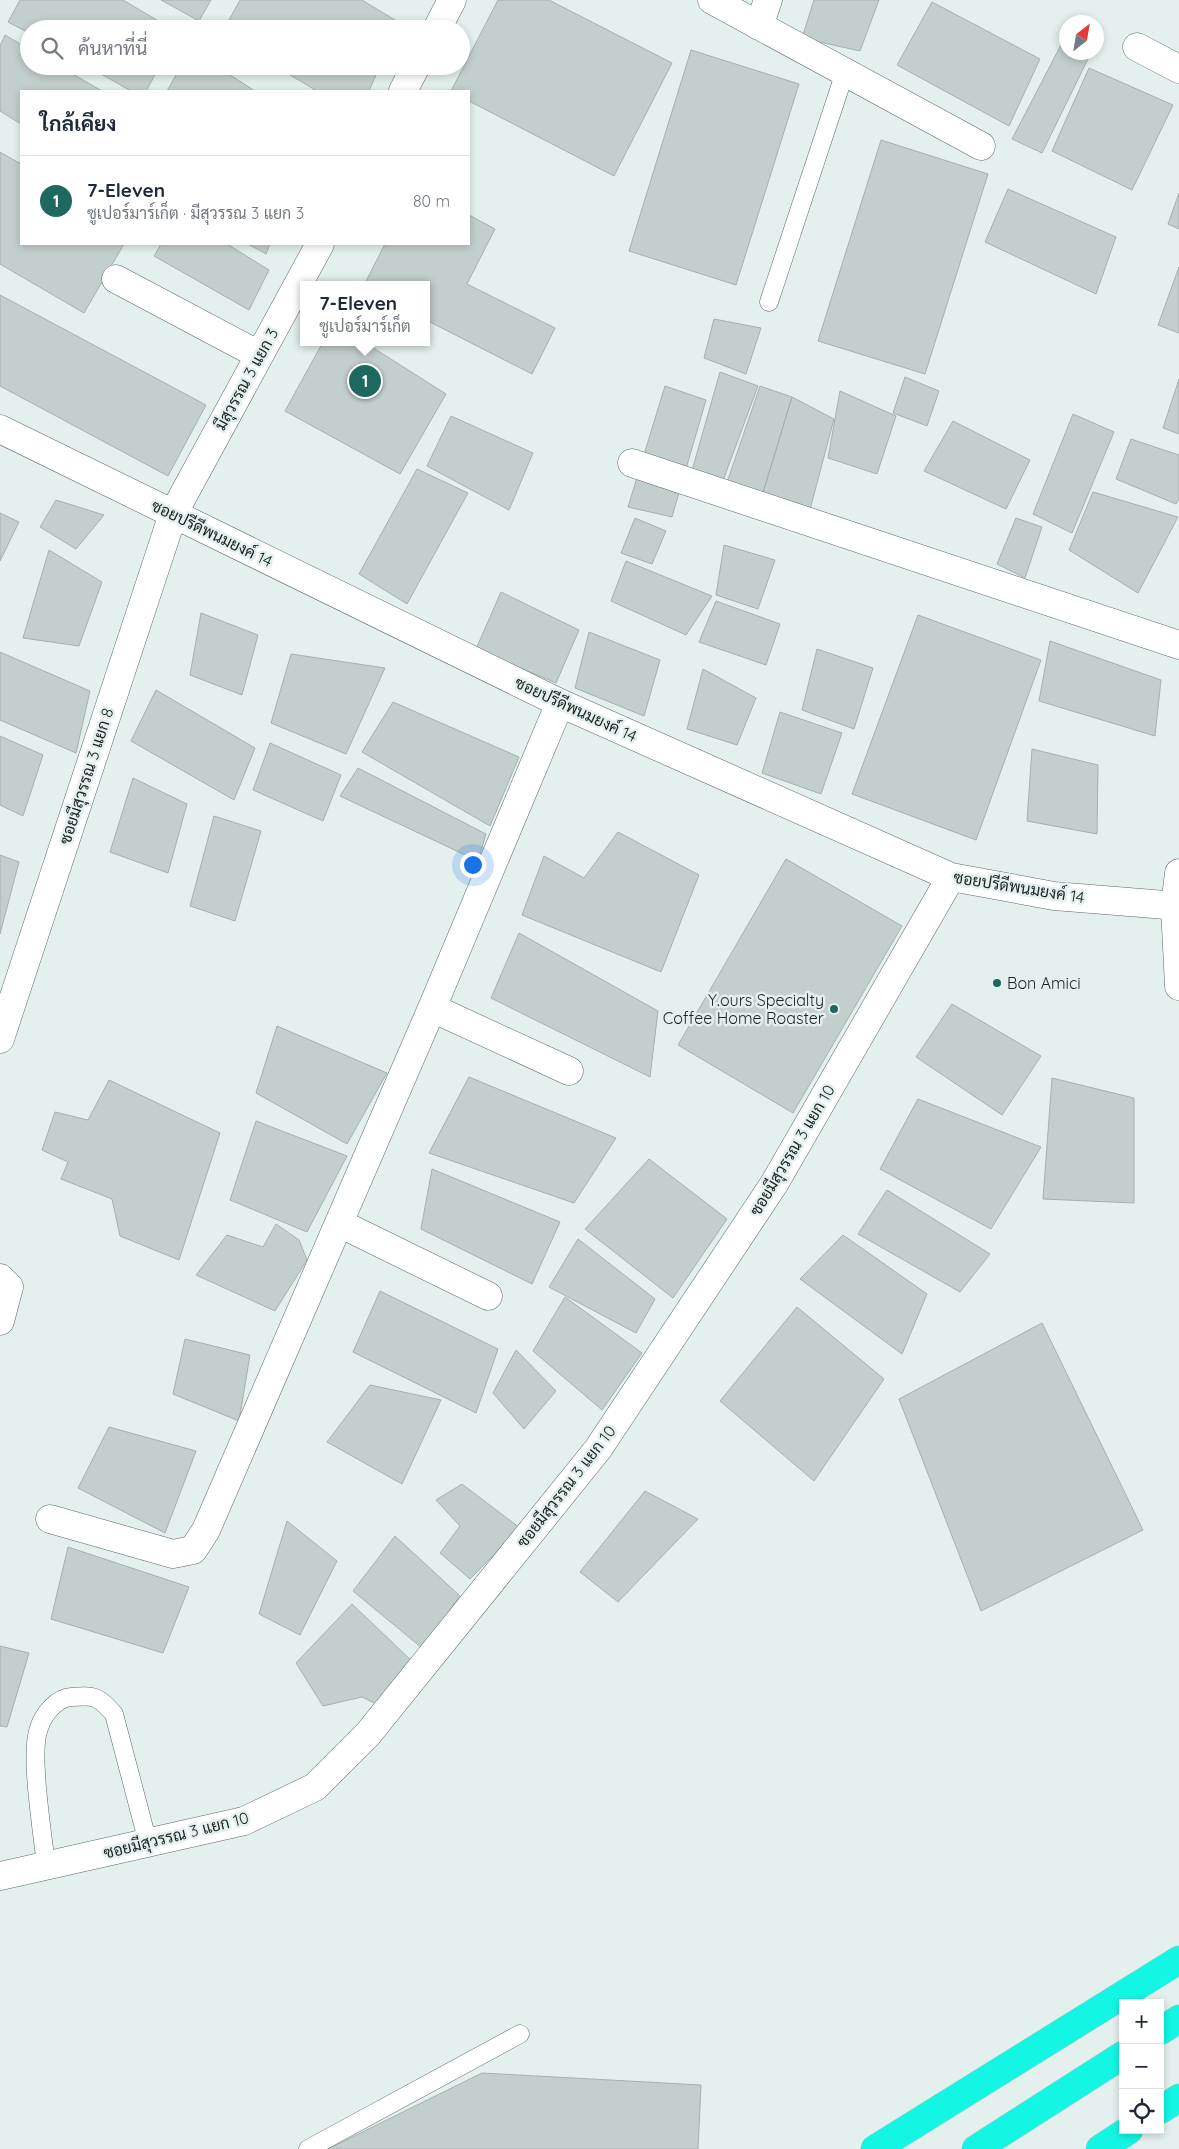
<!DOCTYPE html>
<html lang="th">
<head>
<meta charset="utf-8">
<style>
	body { margin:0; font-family:Quicksand,Sarabun,sans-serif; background:#f6f6f7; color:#1f2937 }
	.controls { position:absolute; right:15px; bottom:15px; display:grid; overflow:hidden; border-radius:0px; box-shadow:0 2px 8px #0003 }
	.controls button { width:45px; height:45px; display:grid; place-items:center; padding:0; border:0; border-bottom:1px solid #e0e1e3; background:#fff; color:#1f2937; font:25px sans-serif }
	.compass { position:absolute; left:1059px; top:15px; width:45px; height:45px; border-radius:50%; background:#fff; box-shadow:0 2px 8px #0003; rotate:31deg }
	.you { position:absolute; left:472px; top:864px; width:18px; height:18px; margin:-12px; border:4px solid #fff; border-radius:50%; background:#1a73e8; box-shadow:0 0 0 8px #1a73e833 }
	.badge { display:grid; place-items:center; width:32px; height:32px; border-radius:50%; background:#1e6860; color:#fff; font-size:16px; font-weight:700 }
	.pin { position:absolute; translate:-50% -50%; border:2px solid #fff; box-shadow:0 1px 5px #0006 }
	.popup { position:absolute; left:300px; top:281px; width:130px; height:65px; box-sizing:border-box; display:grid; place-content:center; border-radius:0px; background:#fff; filter:drop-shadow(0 1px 4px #0005); font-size:16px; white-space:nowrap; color:#747a83 }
	.popup b { font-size:19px; color:#1f2937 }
	.popup::after { content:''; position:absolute; left:50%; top:100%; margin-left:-10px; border:10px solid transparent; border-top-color:#fff }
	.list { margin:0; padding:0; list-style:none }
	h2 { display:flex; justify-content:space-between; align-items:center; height:65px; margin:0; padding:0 20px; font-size:21px }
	h2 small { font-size:16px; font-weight:400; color:#747a83 }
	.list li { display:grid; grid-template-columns:32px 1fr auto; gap:15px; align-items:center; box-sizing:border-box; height:90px; padding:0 20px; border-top:1px solid #e0e1e3 }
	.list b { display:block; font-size:19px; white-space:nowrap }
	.list p { margin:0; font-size:16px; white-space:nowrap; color:#747a83 }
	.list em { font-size:16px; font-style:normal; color:#747a83 }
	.icon { flex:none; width:28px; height:28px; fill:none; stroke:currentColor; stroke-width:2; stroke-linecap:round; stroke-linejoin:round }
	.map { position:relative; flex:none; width:1179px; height:2149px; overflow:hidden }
	.search { position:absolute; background:#fff; box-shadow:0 2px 8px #0003; left:20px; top:20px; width:450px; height:55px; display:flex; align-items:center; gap:12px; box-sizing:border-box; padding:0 18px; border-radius:28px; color:#747a83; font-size:19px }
	.panel { position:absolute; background:#fff; box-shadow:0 2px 8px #0003; left:20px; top:90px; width:450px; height:155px; border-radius:0px }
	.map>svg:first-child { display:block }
	.building { fill:#c3cfcd; stroke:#a5b1af }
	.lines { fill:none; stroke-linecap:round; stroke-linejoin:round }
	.service-casing { stroke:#5e6967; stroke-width:19 }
	.minor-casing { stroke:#5e6967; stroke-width:29 }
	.motorway-casing { stroke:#c9caca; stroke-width:29 }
	.service { stroke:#fff; stroke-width:18 }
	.minor { stroke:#fff; stroke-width:28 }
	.motorway { stroke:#14f6e4; stroke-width:28 }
	.poi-dot { fill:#1e6860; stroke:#e4f0ee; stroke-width:2 }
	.labels { text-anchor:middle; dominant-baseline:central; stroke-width:5; stroke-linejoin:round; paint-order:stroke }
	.street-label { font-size:16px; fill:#1e2222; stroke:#e4f0ee }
	.poi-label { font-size:16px; fill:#1e2222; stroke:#e4f0ee; text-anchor:start }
</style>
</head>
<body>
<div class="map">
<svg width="1179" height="2149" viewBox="0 0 1179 2149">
	<rect width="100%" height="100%" fill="#e4f0ee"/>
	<!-- building -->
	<path class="building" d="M20,0H123L172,29H29V33L8,22Z
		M161,0H211L199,21Z
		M240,0H362L400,23L397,29H224Z
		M498,0H549L672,63L614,176L469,101V91H451Z
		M814,0H879L860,51L802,38Z
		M932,2L1040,59L1009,126L897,65Z
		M5,35L29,49V66H59L102,91H21V124L0,111V46Z
		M1062,43L1066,46V52H1077L1088,59L1042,153L1012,139Z
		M691,50L799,84L736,285L629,251Z
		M87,66H160L146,91H131Z
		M181,66H216L255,91H167Z
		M275,66H380L369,91H317Z
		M1089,68L1173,105L1132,190L1052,151Z
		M881,140L988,174L925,374L818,341Z
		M0,152L21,164V244H124L84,313L0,264Z
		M1008,189L1116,237L1096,294L985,242Z
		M1179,193V229L1168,224Z
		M469,215L495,229L467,284L555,328L532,374L426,320V285H364L385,244H469Z
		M161,244H227L269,270L249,310L154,256Z
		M248,244H270L266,254Z
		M1179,267V333L1158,325Z
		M0,295L206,405L168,476L0,386Z
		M714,319L761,328L746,374L704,358Z
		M323,342H364L446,394L400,474L285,411Z
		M720,372L758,386L721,486L691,474Z
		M905,377L939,391L927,426L893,413Z
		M1179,379V434L1163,428Z
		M665,386L706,400L672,517L628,507Z
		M760,386L792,397L759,506L723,494Z
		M840,391L896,416L877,474L828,458Z
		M792,397L834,419L807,521L759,506Z
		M1073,414L1114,432L1072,533L1033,514Z
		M451,416L533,453L509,510L427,466Z
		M953,421L1030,460L1006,509L924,471Z
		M1131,439L1179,455V499L1176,504L1116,479Z
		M417,469L468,493L407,604L359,574Z
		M1093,492L1178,517L1138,593L1069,550Z
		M56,500L104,515L76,549L40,527Z
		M0,513L19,522L0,561Z
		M635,518L666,531L652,564L621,553Z
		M1016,518L1042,527L1025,578L997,564Z
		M724,545L775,560L758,609L716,595Z
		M49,550L102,582L79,646L23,638Z
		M626,561L712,596L686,635L611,601Z
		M501,592L579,630L556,683L476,649Z
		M716,601L780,624L766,665L699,642Z
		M201,613L258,635L242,695L190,675Z
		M918,615L1041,660L976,840L852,794Z
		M589,632L660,660L644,716L575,688Z
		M1050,641L1161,680L1155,736L1039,701Z
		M817,649L873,668L854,729L802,710Z
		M0,652L90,691L76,753L0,720Z
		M291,654L385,668L346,754L271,723Z
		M703,669L756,698L737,745L687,729Z
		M156,690L255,748L234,800L131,741Z
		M393,702L519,757L490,826L362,752Z
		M780,712L842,733L821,794L762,773Z
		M0,736L43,755L23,816L0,805Z
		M270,743L341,775L323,821L253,790Z
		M1032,749L1098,765L1097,834L1027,821Z
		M358,768L486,834L478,861L340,796Z
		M133,778L187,804L168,873L110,852Z
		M214,816L261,831L235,921L190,906Z
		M618,832L699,875L661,972L522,915L544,856L584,878Z
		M0,855L19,862L0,934Z
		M786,859L902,926L793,1113L678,1045Z
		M519,933L658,1011L650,1077L491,998Z
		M952,1004L1041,1056L1002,1115L916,1057Z
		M277,1026L387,1073L347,1144L256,1093Z
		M469,1077L616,1138L574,1203L429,1153Z
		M1052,1078L1134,1098V1203L1043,1199Z
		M109,1080L220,1133L179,1260L120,1236L112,1199L61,1179L68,1162L42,1150L55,1112L88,1120Z
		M918,1099L1041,1147L991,1229L880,1169Z
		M256,1121L347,1156L307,1232L230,1200Z
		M649,1159L727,1219L673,1298L585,1229Z
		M432,1169L560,1222L532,1284L421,1229Z
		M887,1190L990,1254L960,1292L858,1234Z
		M276,1224L299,1240L307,1260L275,1311L196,1275L227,1235L263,1247Z
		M843,1235L927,1294L902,1354L800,1279Z
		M578,1239L655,1299L636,1333L549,1287Z
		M380,1291L498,1349L476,1413L353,1352Z
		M565,1297L642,1353L602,1410L533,1351Z
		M797,1307L884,1379L814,1481L720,1401Z
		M1042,1323L1143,1530L981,1611L899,1399Z
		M185,1339L250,1355L239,1421L173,1394Z
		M516,1350L556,1391L524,1429L493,1393Z
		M370,1385L441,1400L402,1484L327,1442Z
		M109,1427L196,1451L165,1533L78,1488Z
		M462,1484L520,1528L470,1579L440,1553L460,1526L436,1500Z
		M645,1491L698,1519L618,1602L580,1572Z
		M287,1521L337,1561L300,1635L259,1614Z
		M395,1536L460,1596L422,1648L353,1591Z
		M68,1547L189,1587L163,1653L51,1619Z
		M352,1604L415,1664L378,1705L362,1697L323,1706L296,1663Z
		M0,1646L29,1653L7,1727L0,1726Z
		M482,2073L701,2085L698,2149H328Z"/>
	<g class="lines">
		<!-- service casing -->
		<g class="service-casing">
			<path id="service" d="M769,302L845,72
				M46,1866C43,1835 29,1753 39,1728C43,1715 56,1698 71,1697C95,1695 98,1696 114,1714L148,1843
				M308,2149L520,2034"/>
		</g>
		<!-- minor casing -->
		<g class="minor-casing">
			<path id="minor" d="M712,0L981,146
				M759,26L768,0
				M437,29L452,0
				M1137,47L1179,69
				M403,91L416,66
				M116,279L259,355
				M0,429L560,703L951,877L1054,896L1179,906
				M632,463L1179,645
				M1179,873L1175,906L1179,986
				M432,1008L569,1071
				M0,1039L173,514L320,244
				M339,1223L488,1296
				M0,1278L9,1287L0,1321
				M50,1519L173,1554L193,1550L206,1530L432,1008L560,703
				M0,1876L244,1821L315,1787L368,1734L598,1449L774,1184L951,877"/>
		</g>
		<!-- motorway casing -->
		<g class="motorway-casing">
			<path id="motorway" d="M1160,2031L1179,2019
				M1160,2110L1179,2098
				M875,2149L1179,1960
				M976,2149L1123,2055
				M1100,2149L1129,2130"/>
		</g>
		<!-- service -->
		<use href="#service" class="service"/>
		<!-- minor -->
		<use href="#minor" class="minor"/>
		<!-- motorway -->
		<use href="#motorway" class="motorway"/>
	</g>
	<!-- markers -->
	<g class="poi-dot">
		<circle cx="997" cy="983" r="5"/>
		<circle cx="834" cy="1009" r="5"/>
	</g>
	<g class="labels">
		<!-- street labels -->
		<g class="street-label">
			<text transform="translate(246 379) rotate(-61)">มีสุวรรณ 3 แยก 3</text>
			<text transform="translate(212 533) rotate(26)">ซอยปรีดีพนมยงค์ 14</text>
			<text transform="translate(576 709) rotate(25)">ซอยปรีดีพนมยงค์ 14</text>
			<text transform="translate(86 776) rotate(-72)">ซอยมีสุวรรณ 3 แยก 8</text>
			<text transform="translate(1019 887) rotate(9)">ซอยปรีดีพนมยงค์ 14</text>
			<text transform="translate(792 1150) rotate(-59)">ซอยมีสุวรรณ 3 แยก 10</text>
			<text transform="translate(566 1486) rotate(-52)">ซอยมีสุวรรณ 3 แยก 10</text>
			<text transform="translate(176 1835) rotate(-14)">ซอยมีสุวรรณ 3 แยก 10</text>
		</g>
		<!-- poi labels -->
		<g class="poi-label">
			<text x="1007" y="983">Bon Amici</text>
			<text x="824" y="1000" text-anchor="end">Y.ours Specialty<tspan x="824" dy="18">Coffee Home Roaster</tspan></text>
		</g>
	</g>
</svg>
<div class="controls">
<button>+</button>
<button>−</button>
<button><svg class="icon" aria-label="locate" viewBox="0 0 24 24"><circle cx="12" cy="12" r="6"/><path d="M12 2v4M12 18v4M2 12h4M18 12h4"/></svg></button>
</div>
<svg class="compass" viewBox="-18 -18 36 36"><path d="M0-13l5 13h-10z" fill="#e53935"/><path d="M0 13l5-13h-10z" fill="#747a83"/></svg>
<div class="you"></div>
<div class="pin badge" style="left:365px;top:381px">1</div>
<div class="popup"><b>7-Eleven</b>ซูเปอร์มาร์เก็ต</div>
<div class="search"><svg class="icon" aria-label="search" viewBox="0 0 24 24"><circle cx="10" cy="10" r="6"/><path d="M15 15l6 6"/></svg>ค้นหาที่นี่</div>
<section class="panel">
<h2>ใกล้เคียง<small></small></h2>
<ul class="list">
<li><span class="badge">1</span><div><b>7-Eleven</b><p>ซูเปอร์มาร์เก็ต · มีสุวรรณ 3 แยก 3</p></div><em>80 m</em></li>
</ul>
</section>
</div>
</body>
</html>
